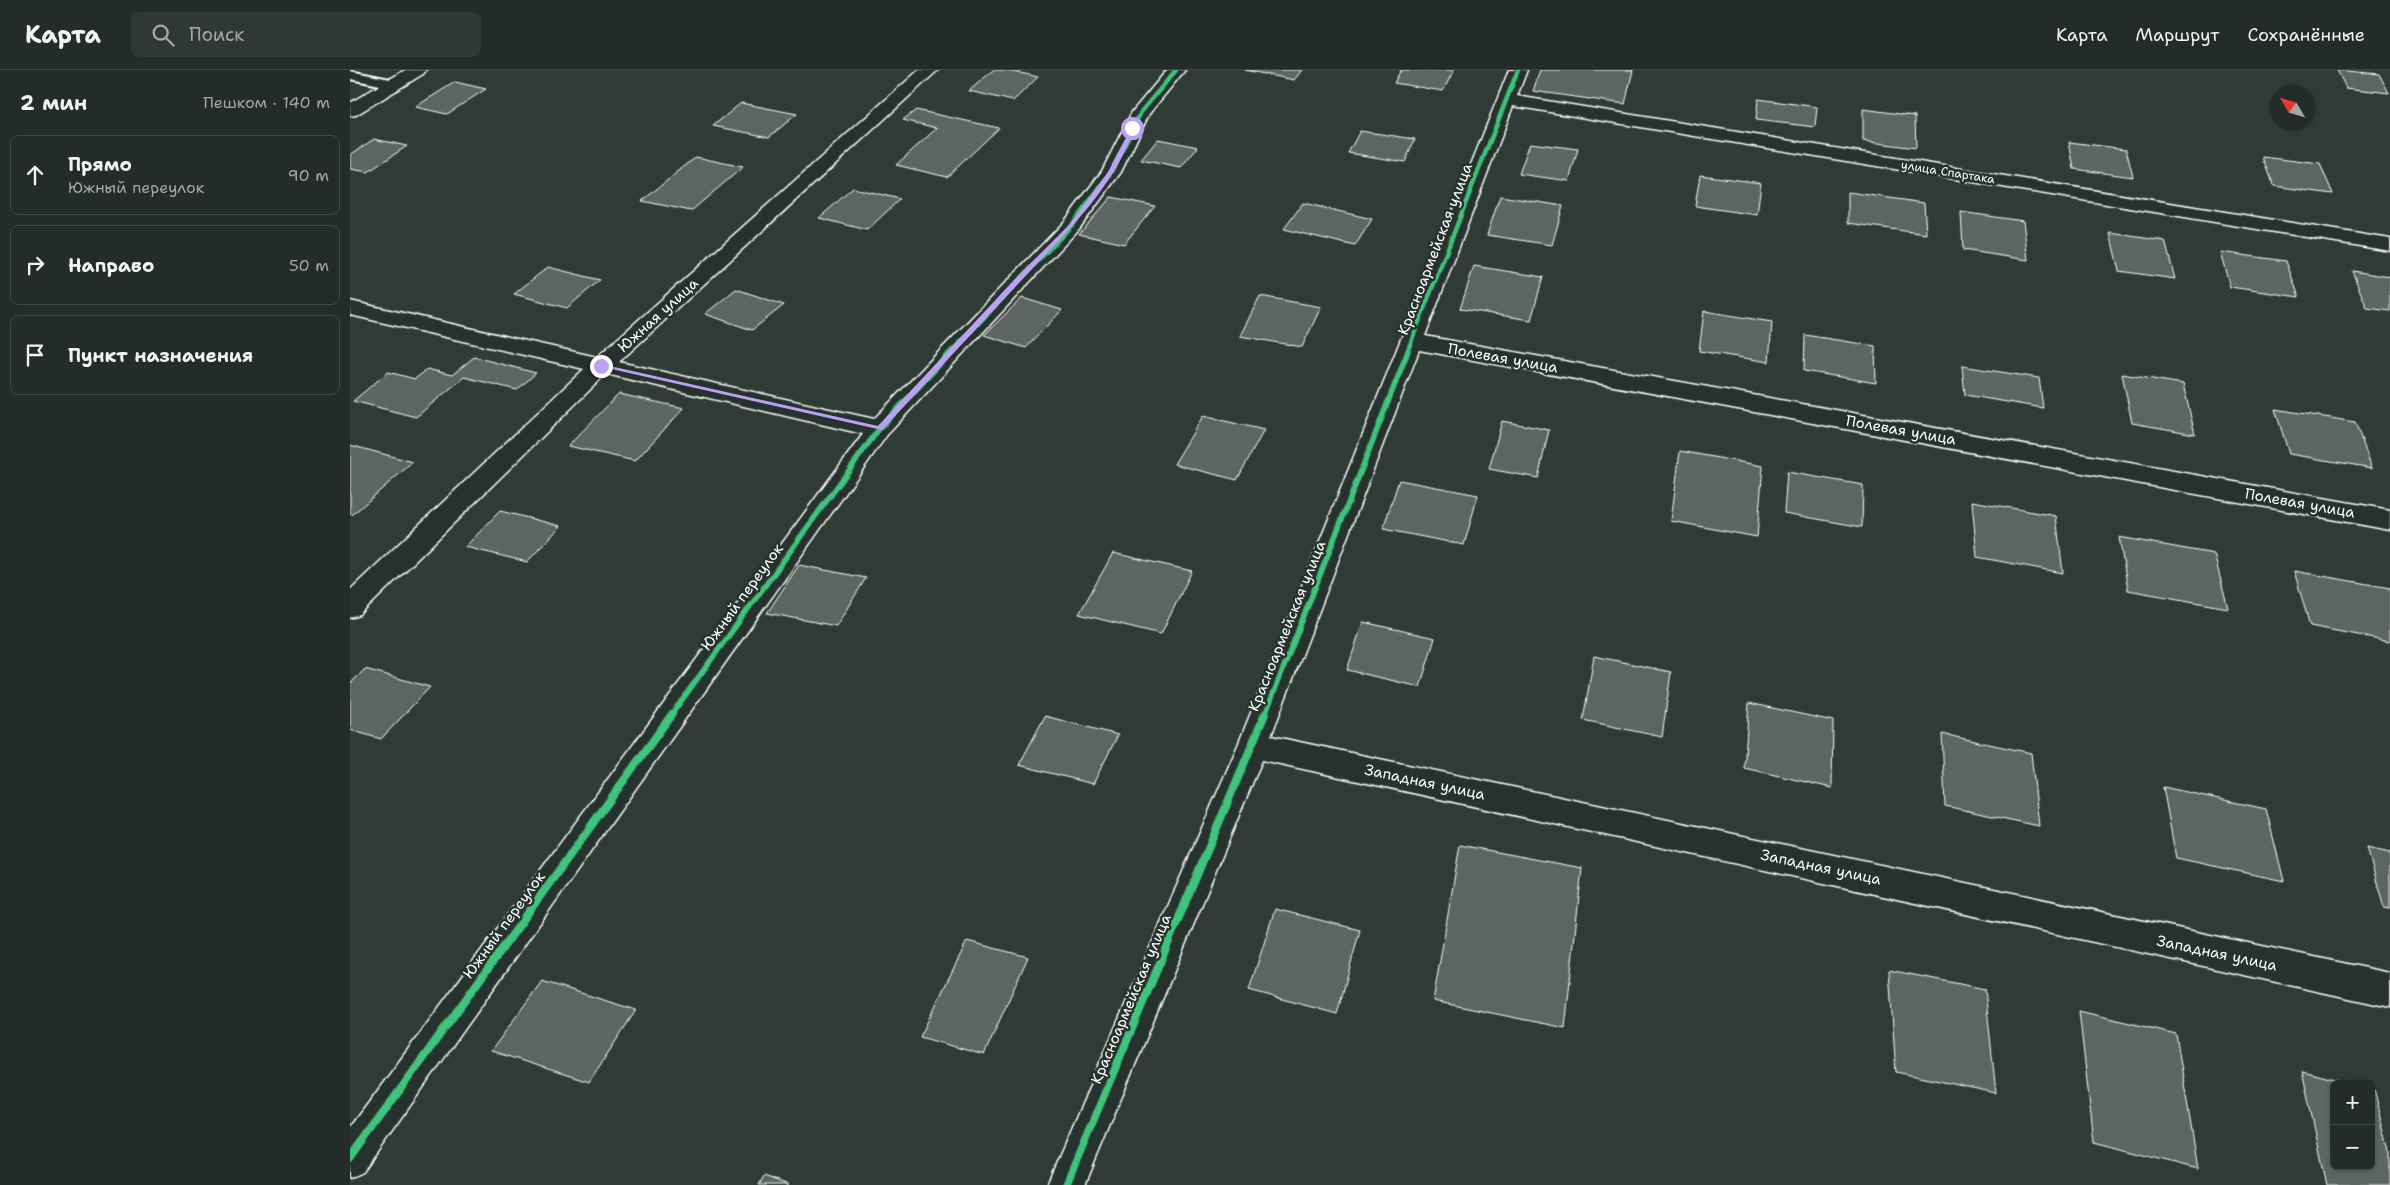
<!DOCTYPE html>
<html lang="ru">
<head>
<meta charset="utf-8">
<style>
	body { margin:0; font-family:"Shantell Sans",sans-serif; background:#2f3834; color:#f1f3f6 }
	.controls { position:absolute; right:15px; bottom:15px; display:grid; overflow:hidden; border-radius:8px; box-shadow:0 1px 4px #0004 }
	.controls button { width:45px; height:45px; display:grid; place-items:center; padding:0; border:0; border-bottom:1px solid #404845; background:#232c28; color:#f1f3f6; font:25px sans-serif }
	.compass { position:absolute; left:1920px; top:15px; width:45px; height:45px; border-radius:50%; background:#232c28; box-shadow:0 1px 4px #0004; rotate:308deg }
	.stop { position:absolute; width:15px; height:15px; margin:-11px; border:4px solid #bca0f2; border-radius:50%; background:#fff }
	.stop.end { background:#bca0f2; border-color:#fff; box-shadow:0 1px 5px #0008 }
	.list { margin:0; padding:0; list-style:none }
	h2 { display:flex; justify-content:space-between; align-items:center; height:65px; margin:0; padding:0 20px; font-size:21px }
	h2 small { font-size:16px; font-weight:400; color:#a3a7a8 }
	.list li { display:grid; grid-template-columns:32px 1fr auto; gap:15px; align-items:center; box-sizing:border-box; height:80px; margin:0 10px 10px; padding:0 10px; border:1px solid #404845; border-radius:8px }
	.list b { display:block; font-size:19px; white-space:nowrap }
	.list p { margin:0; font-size:16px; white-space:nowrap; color:#a3a7a8 }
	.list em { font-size:16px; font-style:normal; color:#a3a7a8 }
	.icon { flex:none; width:28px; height:28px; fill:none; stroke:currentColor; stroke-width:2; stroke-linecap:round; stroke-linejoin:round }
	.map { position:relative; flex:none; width:2040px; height:1115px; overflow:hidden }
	header { display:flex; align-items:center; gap:30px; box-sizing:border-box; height:70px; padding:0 25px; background:#232c28; border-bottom:1px solid #404845 }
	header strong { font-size:24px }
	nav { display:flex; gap:28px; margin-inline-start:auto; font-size:18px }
	.search { width:350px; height:45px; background:#2f3834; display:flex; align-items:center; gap:12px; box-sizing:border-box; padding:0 18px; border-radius:8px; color:#a3a7a8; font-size:19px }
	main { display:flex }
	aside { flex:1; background:#232c28 }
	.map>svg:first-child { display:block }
	.building { fill:#5b6661; stroke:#fff }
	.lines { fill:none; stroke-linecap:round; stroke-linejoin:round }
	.lane-casing { stroke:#fff; stroke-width:4 }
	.street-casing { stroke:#fff; stroke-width:3 }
	.secondary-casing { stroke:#fff; stroke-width:3 }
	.lane { fill:#26332d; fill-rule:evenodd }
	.street { fill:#26332d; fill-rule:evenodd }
	.secondary { fill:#26332d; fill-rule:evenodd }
	.cycleway-far2-casing { stroke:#26332d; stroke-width:7 }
	.cycleway-far1-casing { stroke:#26332d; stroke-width:9 }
	.cycleway-casing { stroke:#26332d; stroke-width:11 }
	.cycleway-far2 { stroke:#40c37c; stroke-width:4.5 }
	.cycleway-far1 { stroke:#40c37c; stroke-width:5.5 }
	.cycleway { stroke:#40c37c; stroke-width:8 }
	.route { fill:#bca0f2 }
	.labels { text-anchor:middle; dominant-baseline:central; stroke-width:5; stroke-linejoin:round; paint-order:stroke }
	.far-street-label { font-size:12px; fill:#fff; stroke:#26332d }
	.street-label { font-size:15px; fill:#fff; stroke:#26332d }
</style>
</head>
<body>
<header>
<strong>Карта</strong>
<div class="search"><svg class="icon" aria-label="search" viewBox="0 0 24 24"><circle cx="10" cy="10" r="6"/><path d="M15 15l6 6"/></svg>Поиск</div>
<nav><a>Карта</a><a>Маршрут</a><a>Сохранённые</a></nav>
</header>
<main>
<aside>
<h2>2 мин<small>Пешком · 140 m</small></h2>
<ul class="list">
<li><svg class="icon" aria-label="ahead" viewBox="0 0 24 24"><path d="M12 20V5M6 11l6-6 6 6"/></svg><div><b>Прямо</b><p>Южный переулок</p></div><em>90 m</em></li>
<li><svg class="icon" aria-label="right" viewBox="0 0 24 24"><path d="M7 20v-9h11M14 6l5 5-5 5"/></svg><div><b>Направо</b></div><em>50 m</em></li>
<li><svg class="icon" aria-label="arrive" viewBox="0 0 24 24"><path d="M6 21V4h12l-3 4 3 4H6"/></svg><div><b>Пункт назначения</b></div></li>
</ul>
</aside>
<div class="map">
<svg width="2040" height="1115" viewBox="0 0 2040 1115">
	<rect width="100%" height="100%" fill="#2f3b35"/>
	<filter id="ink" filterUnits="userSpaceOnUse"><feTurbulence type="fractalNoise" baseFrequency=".02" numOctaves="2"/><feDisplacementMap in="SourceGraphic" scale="10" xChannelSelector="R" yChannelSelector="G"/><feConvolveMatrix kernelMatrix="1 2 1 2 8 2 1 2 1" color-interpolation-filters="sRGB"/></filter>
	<g filter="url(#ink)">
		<!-- building -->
		<path class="building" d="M643,0H657L688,7L663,31L619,21Z
			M895,0H952L944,10Z
			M1051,0H1104L1093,21L1044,13Z
			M1190,0H1283L1275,34L1183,21Z
			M1987,0L2029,4L2039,23L1996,18Z
			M105,12L136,19L97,44L65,37Z
			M1408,29L1467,37L1465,57L1406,50Z
			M391,33L447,44L419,67L363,56Z
			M1513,39L1565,46L1566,78L1513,71Z
			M566,40L649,58L597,107L546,95L587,58L553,50Z
			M1010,61L1065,69L1055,92L998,83Z
			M24,69L57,76L18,102L0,99V85Z
			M808,69L848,77L831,98L791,90Z
			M1719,72L1776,79L1783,107L1724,99Z
			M1180,73L1228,79L1219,111L1169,104Z
			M346,87L393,97L341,141L292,131Z
			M1913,87L1970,94L1983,124L1924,116Z
			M1350,105L1411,113L1407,145L1345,136Z
			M503,118L550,129L517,160L469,148Z
			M1498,122L1574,133L1576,164L1498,153Z
			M1150,126L1213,136L1202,175L1137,165Z
			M761,127L805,136L774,174L729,164Z
			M953,133L1022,149L1005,176L934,159Z
			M1611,142L1673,151L1678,190L1613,180Z
			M1760,163L1815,171L1825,209L1769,201Z
			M1870,182L1936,191L1949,227L1880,217Z
			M1124,196L1193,207L1181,250L1110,239Z
			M198,197L250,210L217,238L164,224Z
			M2002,201L2040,207V241L2017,238Z
			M386,219L434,235L402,260L355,244Z
			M910,226L971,237L952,277L890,266Z
			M672,228L712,240L676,278L634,265Z
			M1354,241L1422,252L1419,292L1349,281Z
			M1455,265L1525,276L1526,313L1454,301Z
			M124,287L186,303L167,320L114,307L66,347L3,331L38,302L65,309L77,299L102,305Z
			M1612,296L1689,308L1693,338L1615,325Z
			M1772,304L1833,314L1845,364L1782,353Z
			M269,324L334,338L285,391L218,376Z
			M1925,339L2005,352L2022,398L1939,384Z
			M853,346L914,360L887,410L824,394Z
			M1152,351L1199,360L1188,408L1139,399Z
			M0,375L63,392L2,445L0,444Z
			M1330,381L1413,396L1407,467L1321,451Z
			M1437,402L1513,415L1512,457L1434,443Z
			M1049,410L1128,425L1114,475L1033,459Z
			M1622,431L1706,446L1713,503L1627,487Z
			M150,441L211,456L177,492L115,477Z
			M1769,467L1864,484L1878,538L1778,520Z
			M763,483L842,501L811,564L729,544Z
			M449,495L516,508L486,556L417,543Z
			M1944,501L2040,518V571L1960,556Z
			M1013,552L1085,568L1070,617L997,600Z
			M1244,586L1321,602L1312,667L1233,650Z
			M15,599L80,617L31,669L0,660V614Z
			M1399,633L1483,651L1482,718L1394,698Z
			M695,646L768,665L743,714L669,695Z
			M1592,664L1681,683L1689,756L1595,736Z
			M1813,717L1916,739L1934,811L1826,788Z
			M1110,775L1232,798L1215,958L1083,931Z
			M2017,778L2040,783V838L2034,837Z
			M925,839L1010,860L987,944L899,920Z
			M617,871L678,887L634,985L570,967Z
			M1539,900L1635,919L1646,1023L1546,1002Z
			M192,911L286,940L239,1012L141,981Z
			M1729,941L1826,964L1848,1099L1744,1072Z
			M1952,1001L2004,1014H1984V1096H2021V1018L2024,1019L2040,1082V1115H1977Z
			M414,1106L439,1115H409Z"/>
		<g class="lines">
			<!-- lane casing -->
			<g class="lane-casing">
				<path id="lane" d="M0,1L50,11L52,14L45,18L0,9Z"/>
			</g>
			<!-- street casing -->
			<g class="street-casing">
				<path id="street" d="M569,0H588L269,292L524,349L715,151L752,101L782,42L817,0H835L799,44L771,102L729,159L537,365L13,1102L0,1108V1058L513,364L256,304L10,545L0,548V520L234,299L0,245V231L247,287Z
					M1159,0H1177L1167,26L2040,169V181L1163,36L1075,266L2040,440V460L1069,280L921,666L2040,903V937L912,690L735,1115H697L888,675Z"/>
			</g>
			<!-- secondary casing -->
			<g class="secondary-casing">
				<path id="secondary" d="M55,0H76L73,4L6,45L0,46V33Z"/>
			</g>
			<!-- lane -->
			<use href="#lane" class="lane"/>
			<!-- street -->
			<use href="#street" class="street"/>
			<!-- secondary -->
			<use href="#secondary" class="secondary"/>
			<!-- cycleway-far2 casing -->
			<g class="cycleway-far2-casing">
				<path id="cycleway-far2" d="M601,282L722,155L761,102L791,42L826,0
					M1057,282L1168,0"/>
			</g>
			<!-- cycleway-far1 casing -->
			<g class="cycleway-far1-casing">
				<path id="cycleway-far1" d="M321,645L529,359L602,281
					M915,645L1058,281"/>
			</g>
			<!-- cycleway casing -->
			<g class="cycleway-casing">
				<path id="cycleway" d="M0,1089L322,644
					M716,1115L915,644"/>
			</g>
			<!-- cycleway-far2 -->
			<use href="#cycleway-far2" class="cycleway-far2"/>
			<!-- cycleway-far1 -->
			<use href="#cycleway-far1" class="cycleway-far1"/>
			<!-- cycleway -->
			<use href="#cycleway" class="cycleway"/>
		</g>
	</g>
	<!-- route -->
	<path class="route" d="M782,56L785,58C761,123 712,166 667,215C622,263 577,312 532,360L248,296L251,294L528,356L665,209L720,154L758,102Z"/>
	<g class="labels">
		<!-- far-street labels -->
		<g class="far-street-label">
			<text transform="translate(1598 102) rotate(9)">улица Спартака</text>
		</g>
		<!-- street labels -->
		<g class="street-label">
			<text transform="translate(1085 179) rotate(-69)">Красноармейская улица</text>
			<text transform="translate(308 245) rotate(-42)">Южная улица</text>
			<text transform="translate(1153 288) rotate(10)">Полевая улица</text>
			<text transform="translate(1551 360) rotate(10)">Полевая улица</text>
			<text transform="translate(1950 433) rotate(10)">Полевая улица</text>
			<text transform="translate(392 527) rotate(-54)">Южный переулок</text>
			<text transform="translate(937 556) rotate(-68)">Красноармейская улица</text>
			<text transform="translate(1075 712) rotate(12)">Западная улица</text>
			<text transform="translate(1471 797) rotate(12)">Западная улица</text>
			<text transform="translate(154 855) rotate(-54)">Южный переулок</text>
			<text transform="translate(1867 883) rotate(12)">Западная улица</text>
			<text transform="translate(781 929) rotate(-67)">Красноармейская улица</text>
		</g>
	</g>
</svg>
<div class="controls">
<button>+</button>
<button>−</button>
</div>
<svg class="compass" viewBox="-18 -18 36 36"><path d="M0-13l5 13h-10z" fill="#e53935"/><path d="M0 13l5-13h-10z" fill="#a3a7a8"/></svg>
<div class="stop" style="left:782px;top:58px"></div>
<div class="stop end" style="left:251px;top:296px"></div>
</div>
</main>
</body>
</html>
